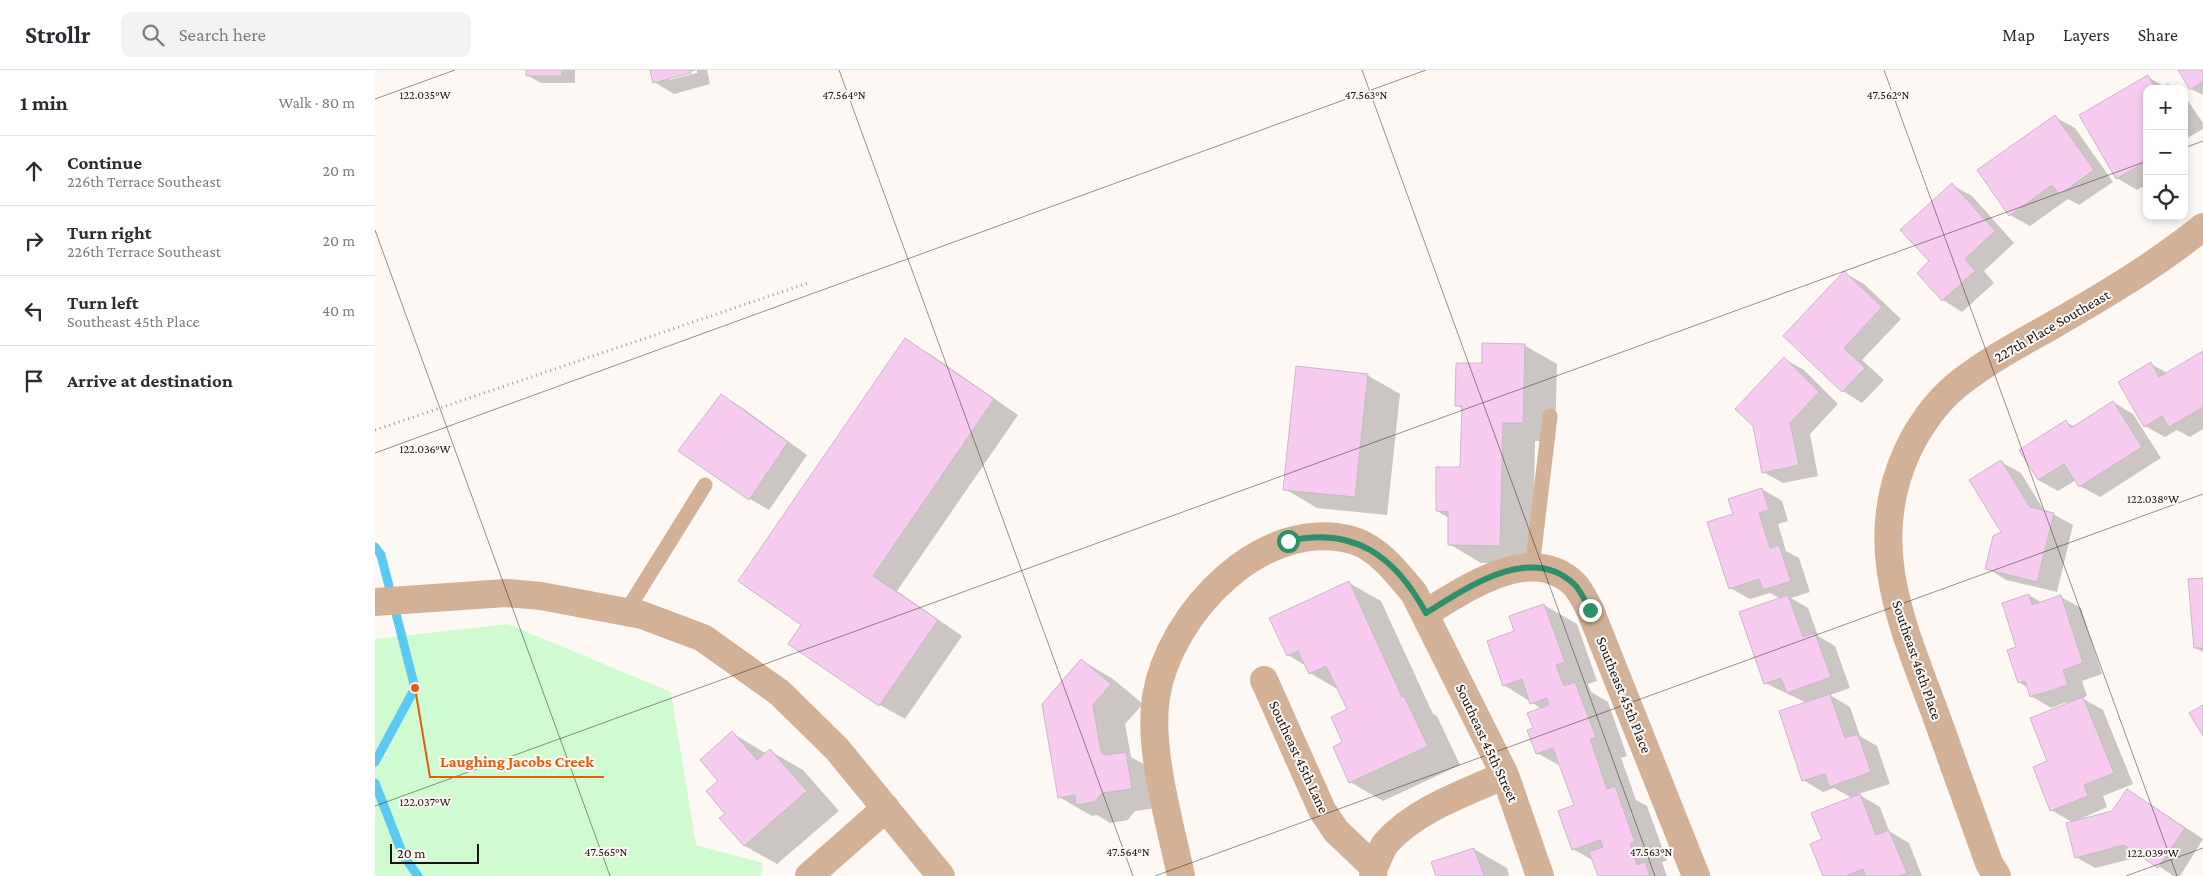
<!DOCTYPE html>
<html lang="en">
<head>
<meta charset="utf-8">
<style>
	body { margin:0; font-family:"Crimson Pro",serif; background:#f2f2f3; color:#2b2b33 }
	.controls { position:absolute; right:15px; top:15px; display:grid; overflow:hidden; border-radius:10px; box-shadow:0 2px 8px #0003 }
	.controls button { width:45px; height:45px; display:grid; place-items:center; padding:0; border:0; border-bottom:1px solid #e1e1e2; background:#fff; color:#2b2b33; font:25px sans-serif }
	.scale { position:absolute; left:15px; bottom:12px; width:89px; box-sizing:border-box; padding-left:5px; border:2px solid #191512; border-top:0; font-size:14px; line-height:18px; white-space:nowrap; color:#191512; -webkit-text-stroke:4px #fef8f5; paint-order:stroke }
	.stop { position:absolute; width:15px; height:15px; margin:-11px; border:4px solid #2e8f68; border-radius:50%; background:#fff }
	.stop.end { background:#2e8f68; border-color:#fff; box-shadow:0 1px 5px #0008 }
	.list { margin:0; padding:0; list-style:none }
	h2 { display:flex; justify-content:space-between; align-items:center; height:65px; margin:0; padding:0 20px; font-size:21px }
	h2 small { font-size:16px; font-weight:400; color:#7c7c81 }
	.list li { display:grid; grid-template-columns:32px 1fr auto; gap:15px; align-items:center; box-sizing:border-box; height:70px; padding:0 20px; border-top:1px solid #e1e1e2 }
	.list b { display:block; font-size:19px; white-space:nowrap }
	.list p { margin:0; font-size:16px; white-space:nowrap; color:#7c7c81 }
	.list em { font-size:16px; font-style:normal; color:#7c7c81 }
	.icon { flex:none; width:28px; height:28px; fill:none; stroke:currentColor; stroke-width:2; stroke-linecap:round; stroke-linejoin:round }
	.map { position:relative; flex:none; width:1828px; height:806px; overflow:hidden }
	header { display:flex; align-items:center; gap:30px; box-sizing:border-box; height:70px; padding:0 25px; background:#fff; border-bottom:1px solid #e1e1e2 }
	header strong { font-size:24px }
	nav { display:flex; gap:28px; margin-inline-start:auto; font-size:18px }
	.search { width:350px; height:45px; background:#f2f2f3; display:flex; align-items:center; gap:12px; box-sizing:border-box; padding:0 18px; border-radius:10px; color:#7c7c81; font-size:19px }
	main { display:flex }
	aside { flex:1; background:#fff }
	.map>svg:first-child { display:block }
	.green { fill:#d0facf }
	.shadow { fill:#0003; fill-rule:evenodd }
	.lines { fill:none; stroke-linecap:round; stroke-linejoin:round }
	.stream { stroke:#5ac9f3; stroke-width:9 }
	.building { fill:#f8cbf1; stroke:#c6bbc4 }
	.path { stroke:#a19b98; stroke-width:3; stroke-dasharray:1 4; stroke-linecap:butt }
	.service { stroke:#d2b197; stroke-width:15 }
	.minor { stroke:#d2b197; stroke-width:28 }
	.route { stroke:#2e8f68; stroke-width:6 }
	.ticks { fill:none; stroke:#191512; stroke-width:1; stroke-opacity:0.45 }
	.labels { text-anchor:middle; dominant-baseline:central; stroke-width:4; stroke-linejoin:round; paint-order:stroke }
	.street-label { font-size:15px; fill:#191512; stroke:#fef8f5 }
	.ticks-label { font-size:12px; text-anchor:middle; fill:#191512; stroke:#fef8f5; stroke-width:4; stroke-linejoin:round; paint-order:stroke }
	.leader { fill:none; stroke:#e8590c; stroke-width:2 }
	.callout-dot { fill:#e8590c; stroke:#fef8f5; stroke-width:2 }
	.callout-label { font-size:16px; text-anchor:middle; font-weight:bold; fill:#e8590c; stroke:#fef8f5; stroke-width:4; stroke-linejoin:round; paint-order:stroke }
</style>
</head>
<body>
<header>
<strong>Strollr</strong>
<div class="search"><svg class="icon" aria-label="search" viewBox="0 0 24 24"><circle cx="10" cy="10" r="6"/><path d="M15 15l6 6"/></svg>Search here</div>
<nav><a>Map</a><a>Layers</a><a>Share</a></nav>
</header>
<main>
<aside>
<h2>1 min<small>Walk · 80 m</small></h2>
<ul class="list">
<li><svg class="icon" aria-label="ahead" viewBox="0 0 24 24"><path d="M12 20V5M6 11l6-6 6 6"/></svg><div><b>Continue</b><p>226th Terrace Southeast</p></div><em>20 m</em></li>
<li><svg class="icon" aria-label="right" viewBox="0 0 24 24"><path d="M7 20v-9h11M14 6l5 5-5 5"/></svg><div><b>Turn right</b><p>226th Terrace Southeast</p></div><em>20 m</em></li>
<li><svg class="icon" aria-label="left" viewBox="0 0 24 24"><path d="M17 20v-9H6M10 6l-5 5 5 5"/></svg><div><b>Turn left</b><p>Southeast 45th Place</p></div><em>40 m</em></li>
<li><svg class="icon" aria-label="arrive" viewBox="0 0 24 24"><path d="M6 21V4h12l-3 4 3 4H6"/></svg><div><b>Arrive at destination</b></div></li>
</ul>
</aside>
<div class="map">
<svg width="1828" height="806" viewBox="0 0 1828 806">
	<rect width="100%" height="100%" fill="#fef8f5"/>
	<!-- green -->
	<path class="green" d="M133,554L296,622L321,775L388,793L386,806H0V569Z"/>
	<!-- shadow -->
	<path class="shadow" d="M152,0H200V13H166L152,5Z
		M276,0H332L335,14L299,24L279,12ZM322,0V3L294,10V8Z
		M1804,0H1828V25L1816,19Z
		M1773,7L1790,17L1793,15L1799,19H1772V114L1762,120L1742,108Z
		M1809,25L1828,53V59L1809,70Z
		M1680,47L1700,58L1738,112L1704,135L1693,129L1655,156L1635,145Z
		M1577,115L1597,126L1639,173L1609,201L1619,213L1587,242L1568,230L1543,203L1556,192Z
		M1470,203L1489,214L1526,249L1487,290L1509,310L1487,333L1468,321L1410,266Z
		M530,270L555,284L643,345L522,521L587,566L530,649L505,635L415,573L428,555Z
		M1149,275L1182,294L1180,371H1160L1158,494L1106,493L1074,474V448L1062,441L1087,399L1088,339L1081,335L1108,295Z
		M1828,282V359L1815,367L1802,360L1790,367L1770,356L1776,294L1792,303Z
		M1409,289L1429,300L1463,334L1435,364L1443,406L1408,413L1388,402Z
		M992,305L1025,324L1012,445L942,438L910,419Z
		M346,325L366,337L432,385L394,440L375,429Z
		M1738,332L1758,344L1786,388L1725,427L1705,416L1701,410L1683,421L1663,410L1691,352L1700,357Z
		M1626,392L1646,403L1670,442L1678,444L1698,455L1682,522L1631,510L1612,498L1628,462Z
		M1387,419L1407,431L1413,451L1403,454L1411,481L1424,488L1435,522L1416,528L1433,538L1443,566L1460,576L1475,618L1455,625L1475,637L1485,666L1502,676L1515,714L1483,724L1505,737L1514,761L1534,773L1547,806H1450L1448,770L1477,728L1459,718L1448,722L1428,710L1432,633L1390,613L1406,529L1395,523L1375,529L1355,518L1359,444Z
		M1828,509V582L1820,578Z
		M974,513L1006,531L1058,644L1062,646L1085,695L1008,731L975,712L969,673L973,640L964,620L935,603L931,596L913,585Z
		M1654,525L1667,533L1686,527L1706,538L1727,604L1707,611L1712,626L1707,628L1728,640L1758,714L1728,726L1732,737L1701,751L1738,742L1753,720L1828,769L1805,806H1799L1768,786L1720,798L1701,787L1697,752L1676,740L1673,692L1693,635L1692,632L1676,638L1656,626L1653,618L1644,612L1643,578Z
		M1169,535L1202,554L1222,611L1213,614L1216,622L1233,632L1252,686L1246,688L1261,730L1272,736L1292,791L1287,792L1292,806H1224L1219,791L1198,779L1201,736L1187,697L1162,683L1159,659L1167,639L1129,615L1141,562Z
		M706,590L738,609L768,634L750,654L756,687L783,702L789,737L760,741L753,750L735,753L722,745L717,746L684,727Z
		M357,663L392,684L395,681L428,700L464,741L402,794L370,776L346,749L352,744L345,711Z
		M1099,779L1132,798L1134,806H1062Z"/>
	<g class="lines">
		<!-- stream -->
		<path class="stream" d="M0,477L6,485L40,618L0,692
			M0,713L28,785L43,806"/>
	</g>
	<!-- building -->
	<path class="building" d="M151,0H187V6H151Z
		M275,0H315L316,3L278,13Z
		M1803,0H1828V11L1815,20Z
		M1773,5L1781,19H1772V91L1741,109L1704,45Z
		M1793,14L1796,19H1785Z
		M1680,45L1719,100L1684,125L1677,115L1634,146L1602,100Z
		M1577,113L1620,161L1590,189L1600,201L1567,231L1542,203L1554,191L1525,160Z
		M1469,201L1507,237L1469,278L1490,298L1467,322L1408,266Z
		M530,268L619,329L498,506L563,550L504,636L413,574L426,555L363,511Z
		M1107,273L1150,274L1148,353H1128L1125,476L1073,475V442L1061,441V397H1085L1087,336H1080L1081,293H1107Z
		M1828,281V337L1794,357L1787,346L1769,357L1743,312L1776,292L1784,307Z
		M1409,287L1444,322L1415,353L1424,395L1387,403L1378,356L1360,339Z
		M921,296L993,304L980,427L908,420Z
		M346,324L413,372L374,430L303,381Z
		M1738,331L1767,377L1704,417L1689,394L1663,410L1644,380L1691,350L1696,358Z
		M1626,390L1655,437L1679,443L1662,512L1610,499L1618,466L1626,462L1594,410Z
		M1387,418L1394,440L1384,443L1395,478L1404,475L1416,511L1388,520L1384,509L1354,519L1332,452L1358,444L1353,429Z
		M1828,508V578H1819L1813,509Z
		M974,511L1027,627L1029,626L1053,676L974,713L958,677L967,672L956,647L972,639L951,596L934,604L923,581L912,586L894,548Z
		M1654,524L1657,535L1686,525L1708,593L1688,600L1693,615L1655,627L1650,611L1643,613L1632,580L1641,577L1627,533Z
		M1413,525L1428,567L1440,563L1456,607L1412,623L1406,608L1389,614L1364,542Z
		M1169,534L1190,592L1181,595L1189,616L1200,612L1221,667L1215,669L1232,719L1240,716L1260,772L1255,774L1262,795L1270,792L1275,806H1223L1214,782L1228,777L1225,770L1197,780L1183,741L1199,735L1178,678L1161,684L1152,660L1158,658L1152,643L1174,635L1172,628L1155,634L1147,609L1128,616L1112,571L1139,561L1134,546Z
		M706,589L736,614L718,635L726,682L730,685L751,682L757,719L727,723L720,732L701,735L700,725L683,728L667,634Z
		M1455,624L1470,668L1483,664L1496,702L1454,717L1450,704L1427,711L1404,641Z
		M1708,627L1739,703L1709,715L1713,726L1675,741L1658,697L1672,691L1655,648Z
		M1828,635V666L1814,643Z
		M357,661L382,690L395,679L432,721L369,776L344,748L350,744L331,721L343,711L325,690Z
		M1752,719L1810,758L1783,798L1749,775L1700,788L1691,753L1737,741Z
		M1485,724L1501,765L1514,760L1532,803L1524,806H1491L1488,799L1471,806H1448L1435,774L1447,769L1436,743Z
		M1099,778L1109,806H1061L1056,792Z"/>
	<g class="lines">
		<!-- path -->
		<path class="path" d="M0,360L433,213"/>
		<!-- service -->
		<path class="service" d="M1157,498L1175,346
			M251,542L330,415"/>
		<!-- minor -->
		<path class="minor" d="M0,532L131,523L166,526L267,545L328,568L405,623L462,679L566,806
			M1051,543C1089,520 1156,472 1199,514C1206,521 1210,531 1215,540L1321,806
			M889,610L947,740L961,761L999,797L998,806
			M999,797C1003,790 1006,779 1011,773C1041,739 1090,723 1130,705
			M434,806L511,738
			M806,806C795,753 773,680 781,627C794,543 890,443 980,471C1004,479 1023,504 1039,523L1130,705L1165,806
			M1622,806L1614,793C1596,742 1577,691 1559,640C1527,554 1490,474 1532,382C1543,358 1561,332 1582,315C1612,291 1646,273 1678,255C1730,225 1781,195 1828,157"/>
	</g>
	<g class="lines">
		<!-- route -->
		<path class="route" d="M913,471C979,456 1020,486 1051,543C1089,520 1155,472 1199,514C1206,521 1210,531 1215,540"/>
	</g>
	<!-- ticks -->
	<path class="ticks" d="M464,0L758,806M987,0L1280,806M1509,0L1802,806M0,29L80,0M1809,78L1828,71M0,160L235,806M0,383L1051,0M0,736L1772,91M780,806L1828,424M1751,806L1828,778"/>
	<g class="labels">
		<!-- street labels -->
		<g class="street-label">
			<text transform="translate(1677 256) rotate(-30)">227th Place Southeast</text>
			<text transform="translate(1542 590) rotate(71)">Southeast 46th Place</text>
			<text transform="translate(1249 625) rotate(68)">Southeast 45th Place</text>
			<text transform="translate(1112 673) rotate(65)">Southeast 45th Street</text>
			<text transform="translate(924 687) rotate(65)">Southeast 45th Lane</text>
		</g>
	</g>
	<g class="ticks-label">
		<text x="1513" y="29">47.562°N</text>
		<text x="469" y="29">47.564°N</text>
		<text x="991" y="29">47.563°N</text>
		<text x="50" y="29">122.035°W</text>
		<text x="50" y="383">122.036°W</text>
		<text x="1778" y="433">122.038°W</text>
		<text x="50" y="736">122.037°W</text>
		<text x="231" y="786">47.565°N</text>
		<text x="753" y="786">47.564°N</text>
		<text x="1276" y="786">47.563°N</text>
		<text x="1778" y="787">122.039°W</text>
	</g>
	<!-- callouts -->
	<path class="leader" d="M40 618L55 707H229"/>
	<circle class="callout-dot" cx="40" cy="618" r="5"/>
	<g class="callout-label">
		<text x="142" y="697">Laughing Jacobs Creek</text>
	</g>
</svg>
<div class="controls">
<button>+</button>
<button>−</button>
<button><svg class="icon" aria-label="locate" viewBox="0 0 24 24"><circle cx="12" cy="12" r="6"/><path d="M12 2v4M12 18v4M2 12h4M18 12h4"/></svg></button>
</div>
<div class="scale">20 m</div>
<div class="stop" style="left:913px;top:471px"></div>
<div class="stop end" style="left:1215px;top:540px"></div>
</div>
</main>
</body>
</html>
